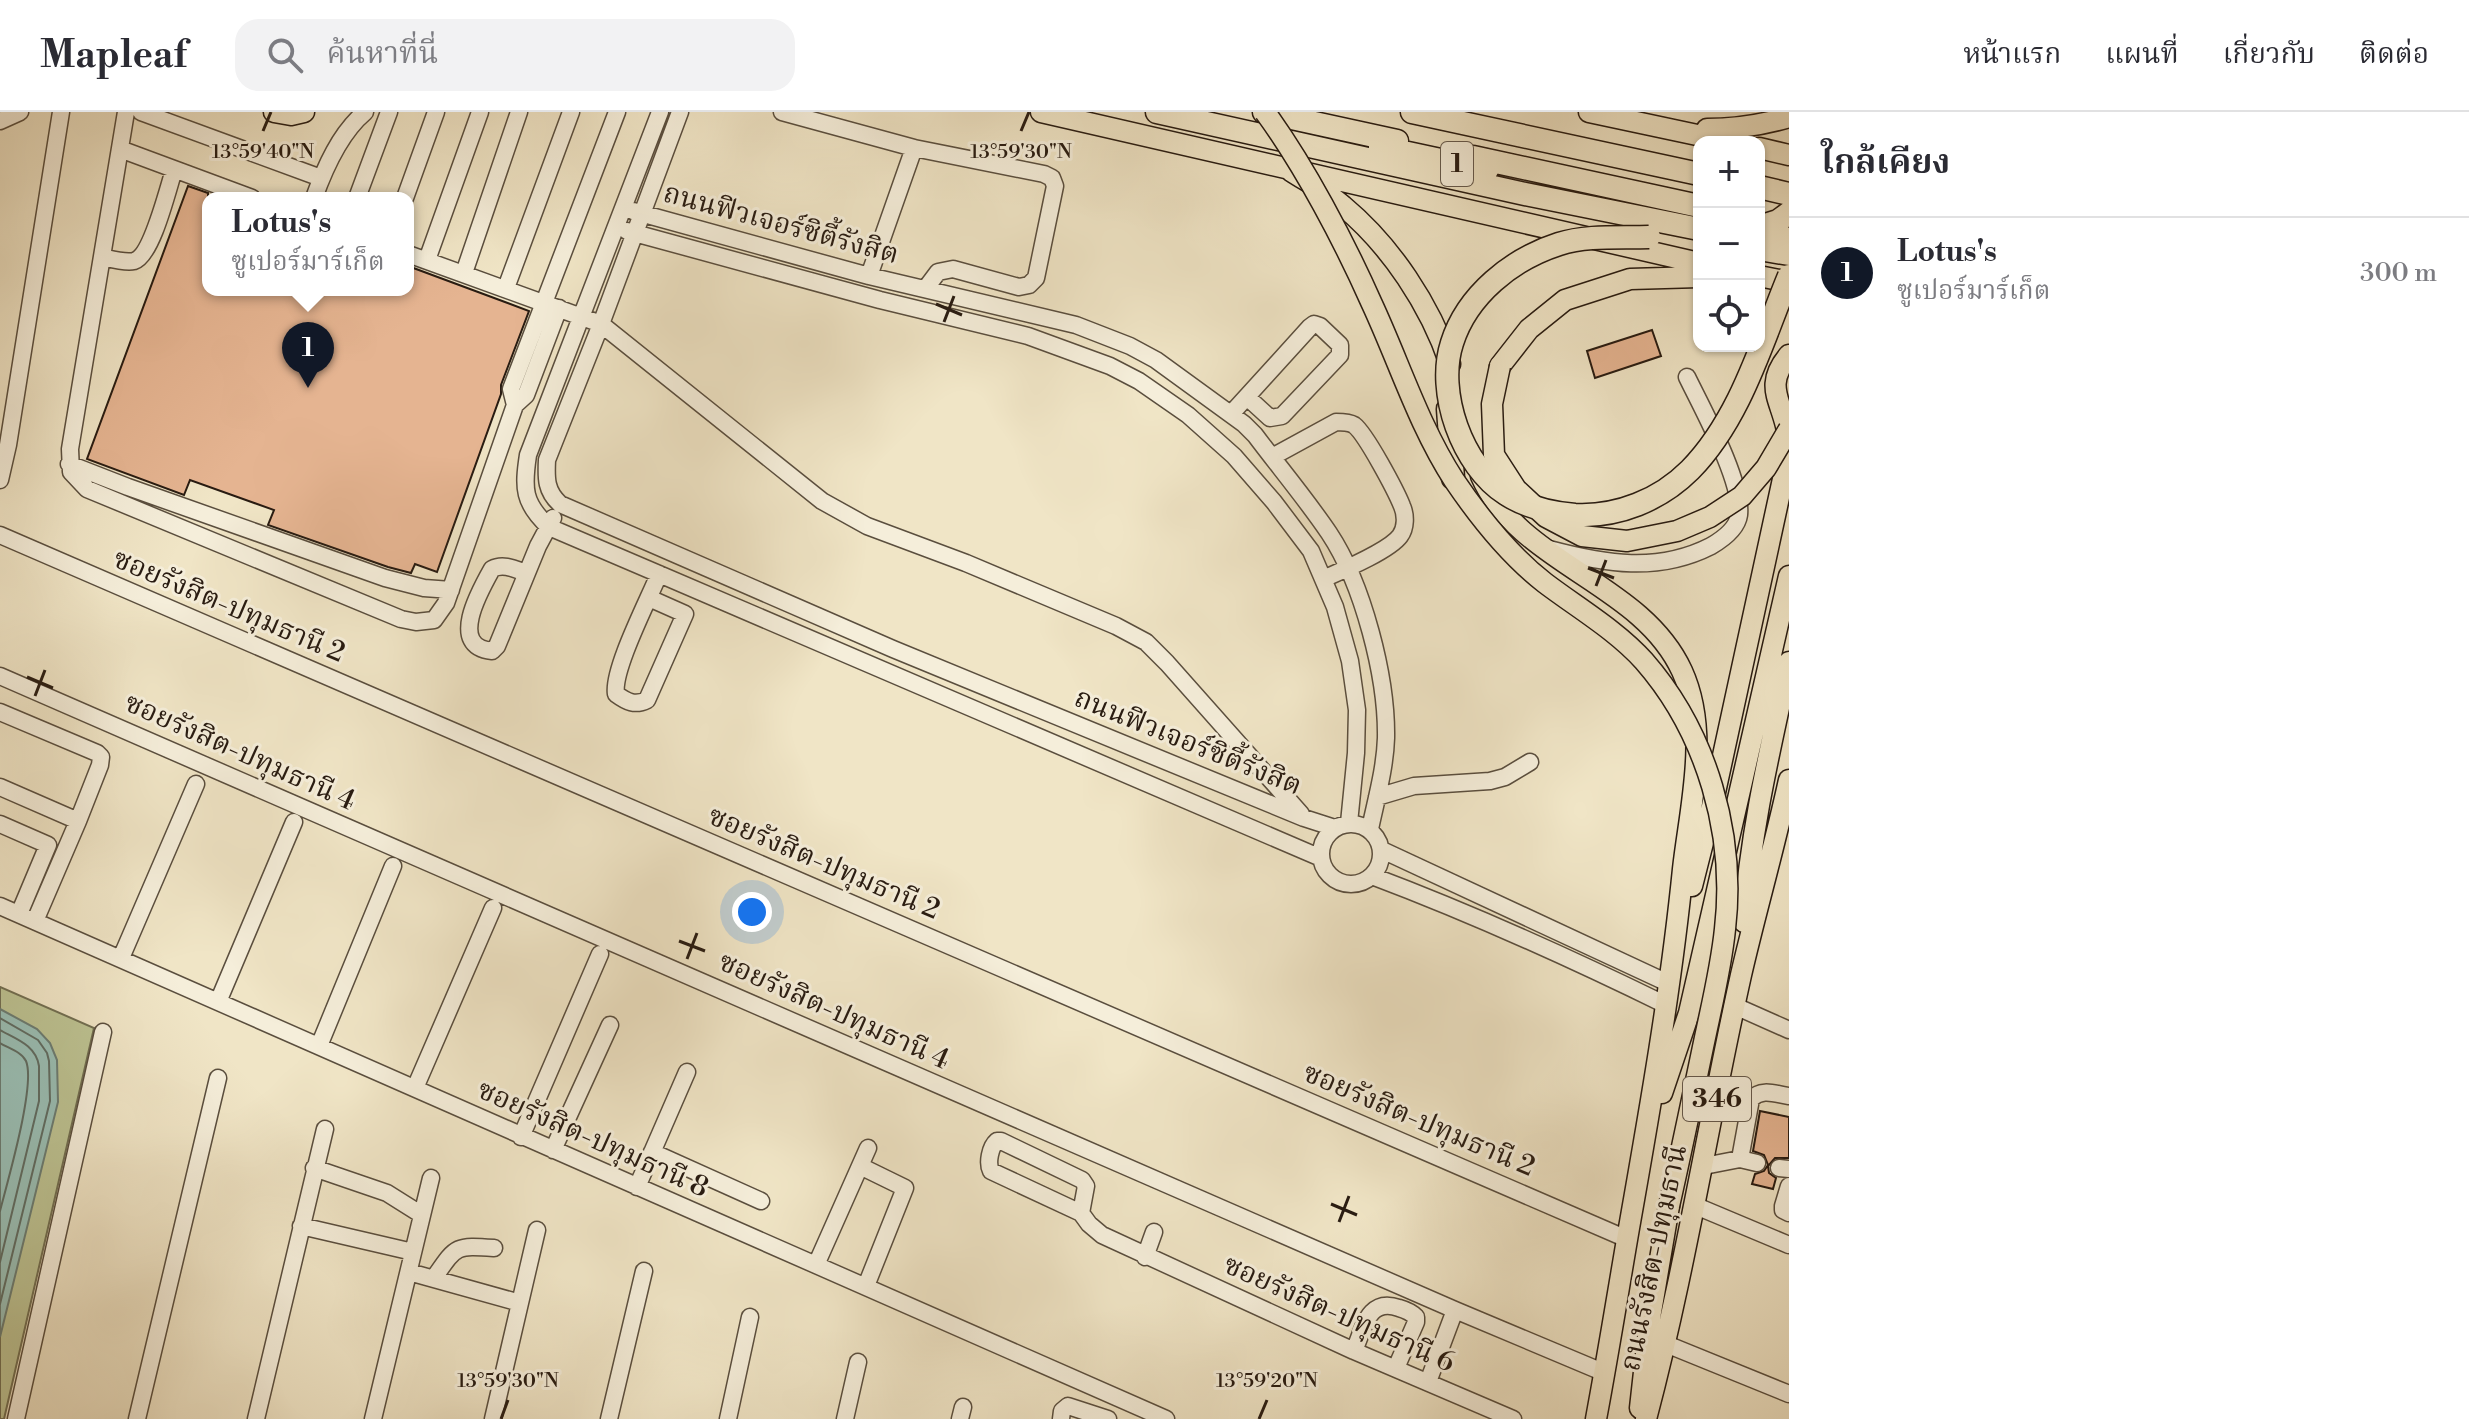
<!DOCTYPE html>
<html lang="th">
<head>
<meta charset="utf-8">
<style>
	body { margin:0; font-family:"Libre Bodoni","Noto Serif Thai",serif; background:#f2f2f3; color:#2b2b33 }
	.controls { position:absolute; right:24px; top:24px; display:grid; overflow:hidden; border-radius:16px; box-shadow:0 2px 6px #0004 }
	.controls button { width:72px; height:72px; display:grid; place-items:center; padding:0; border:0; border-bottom:2px solid #e1e1e2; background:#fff; color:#2b2b33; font:40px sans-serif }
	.you { position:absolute; left:752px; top:800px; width:28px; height:28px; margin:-20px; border:6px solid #fff; border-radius:50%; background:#1a73e8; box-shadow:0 0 0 12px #1a73e833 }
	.badge { display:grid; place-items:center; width:52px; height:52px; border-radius:50%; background:#111827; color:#fff; font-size:26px; font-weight:700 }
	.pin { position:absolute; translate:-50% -66px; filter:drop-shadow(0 2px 4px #0008) }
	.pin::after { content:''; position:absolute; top:42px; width:28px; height:24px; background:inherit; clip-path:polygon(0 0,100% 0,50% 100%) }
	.popup { position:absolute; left:202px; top:80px; width:212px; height:104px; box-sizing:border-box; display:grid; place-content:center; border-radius:16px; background:#fff; filter:drop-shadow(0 2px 6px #0005); font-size:26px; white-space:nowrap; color:#7c7c81 }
	.popup b { font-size:30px; color:#2b2b33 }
	.popup::after { content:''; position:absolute; left:50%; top:100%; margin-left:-16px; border:16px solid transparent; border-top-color:#fff }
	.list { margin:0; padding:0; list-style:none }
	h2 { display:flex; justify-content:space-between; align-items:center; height:104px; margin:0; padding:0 32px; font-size:34px }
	h2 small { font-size:26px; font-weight:400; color:#7c7c81 }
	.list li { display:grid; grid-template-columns:52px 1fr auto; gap:24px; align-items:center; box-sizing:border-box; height:112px; padding:0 32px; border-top:2px solid #e1e1e2 }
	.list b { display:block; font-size:30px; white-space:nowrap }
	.list p { margin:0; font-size:26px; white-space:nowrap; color:#7c7c81 }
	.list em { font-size:26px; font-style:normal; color:#7c7c81 }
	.icon { flex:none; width:44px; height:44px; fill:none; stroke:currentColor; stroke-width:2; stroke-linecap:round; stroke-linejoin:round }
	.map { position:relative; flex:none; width:1789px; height:1307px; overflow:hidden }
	header { display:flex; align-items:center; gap:48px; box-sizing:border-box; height:112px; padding:0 40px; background:#fff; border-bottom:2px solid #e1e1e2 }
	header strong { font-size:38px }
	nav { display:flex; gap:44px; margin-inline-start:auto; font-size:28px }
	.search { width:560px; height:72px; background:#f2f2f3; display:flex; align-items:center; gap:20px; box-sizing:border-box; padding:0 28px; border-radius:24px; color:#7c7c81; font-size:30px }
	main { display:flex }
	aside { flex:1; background:#fff }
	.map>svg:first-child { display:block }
	.green { fill:#bdc393; stroke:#726f52; stroke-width:2 }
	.water { fill:#9abfb5; stroke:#6c7d73; stroke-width:2 }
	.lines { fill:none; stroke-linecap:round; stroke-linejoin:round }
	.shore { stroke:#616d63; stroke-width:2 }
	.building { fill:#e5b491; stroke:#281b11; stroke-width:2 }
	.minor-casing { stroke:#5a4e3e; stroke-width:19 }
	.major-casing { stroke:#281b11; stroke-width:23 }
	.highway-casing { stroke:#281b11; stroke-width:25 }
	.minor { stroke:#f5eeda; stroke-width:16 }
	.major { stroke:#f0e5c6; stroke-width:20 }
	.highway { stroke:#f0e5c6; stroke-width:22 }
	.major-bridge-casing { stroke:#281b11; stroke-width:23; stroke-linecap:butt }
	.highway-bridge-casing { stroke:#281b11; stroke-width:25; stroke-linecap:butt }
	.major-bridge { stroke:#f0e5c6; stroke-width:20 }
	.highway-bridge { stroke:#f0e5c6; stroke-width:22 }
	.ticks { fill:none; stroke:#281b11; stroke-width:3 }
	.labels { text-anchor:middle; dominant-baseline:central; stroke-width:6; stroke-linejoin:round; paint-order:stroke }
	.shield { fill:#f5eeda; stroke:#665a4d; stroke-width:2 }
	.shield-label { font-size:26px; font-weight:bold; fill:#281b11 }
	.street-label { font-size:28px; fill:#281b11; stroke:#f5eeda }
	.ticks-label { font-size:20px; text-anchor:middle; fill:#281b11; stroke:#f5eeda; stroke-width:6; stroke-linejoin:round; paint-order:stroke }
</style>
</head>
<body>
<header>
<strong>Mapleaf</strong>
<div class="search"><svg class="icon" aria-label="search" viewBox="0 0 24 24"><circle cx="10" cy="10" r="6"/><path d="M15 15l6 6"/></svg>ค้นหาที่นี่</div>
<nav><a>หน้าแรก</a><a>แผนที่</a><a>เกี่ยวกับ</a><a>ติดต่อ</a></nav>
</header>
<main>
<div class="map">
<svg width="1789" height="1307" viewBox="0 0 1789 1307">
	<rect width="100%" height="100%" fill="#f0e5c6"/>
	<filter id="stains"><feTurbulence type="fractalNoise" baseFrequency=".0025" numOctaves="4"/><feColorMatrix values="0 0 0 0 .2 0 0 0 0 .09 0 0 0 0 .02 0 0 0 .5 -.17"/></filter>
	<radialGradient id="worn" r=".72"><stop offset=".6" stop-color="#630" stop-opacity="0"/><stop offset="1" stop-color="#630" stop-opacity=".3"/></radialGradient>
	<!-- green -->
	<path class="green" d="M0,875L94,916L4,1307H0Z"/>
	<!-- water -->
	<path class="water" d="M0,897L37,917L50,931L57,948L58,990L0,1225Z"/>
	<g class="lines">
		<!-- shore -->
		<path class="shore" d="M0,906L38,928L47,941L49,949L50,989L0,1192
			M0,918C16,927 36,933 39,954V989L0,1150
			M0,931C8,936 22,940 26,949C36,973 7,1071 0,1099"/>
	</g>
	<!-- building -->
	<path class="building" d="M188,74L208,81V178H408V154L529,199L501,273V282L437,460L415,452L411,461L388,455L268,413L274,398L190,368L184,383L87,347Z
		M1652,218L1661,244L1595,266L1587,239Z
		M1760,999L1789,1005V1046H1775L1768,1054L1769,1061L1776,1066L1773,1077L1752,1072L1755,1062L1764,1059L1768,1053L1764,1043L1753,1039Z"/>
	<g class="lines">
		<!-- minor casing -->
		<g class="minor-casing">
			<path id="minor" d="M126,0L70,337L71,360L87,377L401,507L416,510L434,508L446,491L515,293L526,283L559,196
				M141,0L321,66
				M660,0L528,343C523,376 523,391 549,415L659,462L1321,746
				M680,0L601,212L547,348C546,367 546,379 560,392L893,537L1304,706L1335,716
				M782,0L914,36L869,164
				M0,9L20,0
				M914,36L1044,62L1052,66L1055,74L1036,166L1029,173L1019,175L953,157L938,160L926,176
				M120,37L252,86
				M314,86C325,55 340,21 365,0
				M357,86L389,0
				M405,86L436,0
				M633,99L869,164L1076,213L1130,234L1156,248L1244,312L1255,323C1279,355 1306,387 1329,421C1363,472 1387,565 1386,626C1385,657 1376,688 1370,717
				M627,119L880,188L1028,224L1110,254L1139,269L1188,303L1234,344L1274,390L1311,439L1335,495L1350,549L1357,598L1356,641L1349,711
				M408,142L601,212L822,389L867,414L966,451L1116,514L1146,530L1167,551L1301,702
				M102,145C111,147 125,151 134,149C152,144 168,76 174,58
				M427,148L480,0
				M464,161L519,0
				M506,176L571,0
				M515,293L511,277L617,0
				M1231,302L1310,215L1314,212L1320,214L1340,233V243L1282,304L1270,306L1247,285
				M1272,345L1336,310C1342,310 1349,310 1354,313C1366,322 1396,379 1402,394C1406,403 1406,416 1400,424C1389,439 1341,459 1323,467
				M69,352L128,375L385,466L424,476L451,478
				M0,368L8,333L61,0
				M0,423L1627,1127
				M1549,437C1605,452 1658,461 1711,434C1723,427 1737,417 1739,403C1743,370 1702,296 1687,265
				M526,461C515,457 503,451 492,457C479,480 448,535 492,539L497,534L538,434L553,406
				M649,486L685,502L647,588C635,594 627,590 616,582C612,558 648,489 659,462
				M0,564L1455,1198L1605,1261
				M0,600L97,641L101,645L100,653L78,709
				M0,675L78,709L35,809
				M1377,685L1414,674L1490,669L1505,665L1530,650
				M1321 742a30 30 0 1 1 60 0a30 30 0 1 1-60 0Z
				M0,712L48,733L19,802
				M1382,738L1670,872
				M1372,764C1473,802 1570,846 1666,893
				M0,794L1166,1307
				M121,846L196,672
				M218,890L294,710
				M1735,894L1789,918
				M319,934L393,754
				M415,976L493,796
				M521,1025L600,842
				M553,1038L610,913
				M652,1040L761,1089
				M1740,1047L1751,987C1762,976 1775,982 1789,984
				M860,1054L905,1076L866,1174
				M1704,1054L1740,1047L1757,1051
				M314,1056L387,1081L422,1103
				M1779,1056L1789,1057
				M1789,1074L1783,1094V1098L1789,1101
				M637,1075L687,960
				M1696,1094L1789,1133
				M1081,1101L1086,1074L1082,1068L1001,1029H997C990,1035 987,1051 991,1059L1081,1101L1089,1112L1102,1123L1354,1239L1513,1307
				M301,1114L413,1140
				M1145,1145L1154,1120
				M816,1153L868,1036
				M409,1160L520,1191
				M434,1166C456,1134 455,1133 494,1136
				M1666,1232L1789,1282
				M1354,1239C1364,1216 1368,1185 1399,1196C1406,1198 1411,1200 1416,1205V1210L1396,1256
				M1428,1270L1455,1198
				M16,1307L103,920
				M137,1307L218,966
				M256,1307L325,1017
				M373,1307L431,1066
				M493,1307L537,1118
				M609,1307L644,1159
				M728,1307L750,1205
				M845,1307L858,1250
				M960,1307L963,1295
				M1061,1307L1062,1299L1068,1294L1108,1307"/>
		</g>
		<!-- major casing -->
		<g class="major-casing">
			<path id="major" d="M274,0L291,3L304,0
				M1041,0L1699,151
				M1589,0L1730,30
				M1707,17C1735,17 1762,13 1789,5
				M1759,36L1789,43
				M1291,59C1308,70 1327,80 1343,94C1391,134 1430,193 1450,252
				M1759,164L1789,170
				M1500,254L1529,217L1565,188L1630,167L1699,165
				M1481,364C1520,453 1641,470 1682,559C1710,620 1690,694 1683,757C1671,877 1650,997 1629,1116C1618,1180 1608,1243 1596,1307
				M1692,774L1711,699L1786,353C1788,340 1789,327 1786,314C1779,285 1765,272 1789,243
				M1744,810C1750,721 1770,637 1789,550
				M1662,981L1689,901L1789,464
				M1640,1296L1650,1206L1669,1094
				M1646,1307C1685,1160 1708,1011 1741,863C1756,798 1775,733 1789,668"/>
		</g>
		<!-- highway casing -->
		<g class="highway-casing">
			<path id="highway" d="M1157,0L1525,82L1699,117
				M1264,0L1397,29
				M1412,0L1699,62
				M1380,35L1487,58
				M1473,45L1699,94
				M1759,75L1789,82
				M1759,115L1778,109L1789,101
				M1759,120L1789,127
				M1759,137L1789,142
				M1448,297L1453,366"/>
		</g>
		<!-- minor -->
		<use href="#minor" class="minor"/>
		<!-- major -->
		<use href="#major" class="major"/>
		<!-- highway -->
		<use href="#highway" class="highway"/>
		<!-- major-bridge casing -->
		<g class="major-bridge-casing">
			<path id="major-bridge" d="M1265,0C1305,55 1344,129 1372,192C1399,250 1419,314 1454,368C1479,405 1509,443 1545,471C1578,496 1616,518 1644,549C1707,621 1736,723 1725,817C1721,857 1711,896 1703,935C1692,988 1681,1041 1669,1094
				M1500,254L1492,292L1494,343L1516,377L1546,405L1582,424L1627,429L1677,419L1710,405L1742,384L1766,356L1789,317"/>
		</g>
		<!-- highway-bridge casing -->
		<g class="highway-bridge-casing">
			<path id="highway-bridge" d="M1649,125C1620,126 1587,123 1559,132C1512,147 1467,183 1452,231C1436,280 1462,354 1506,382C1526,395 1552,401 1575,403C1618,405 1660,388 1690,358C1741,306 1762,229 1789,164"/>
		</g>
		<!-- major-bridge -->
		<use href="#major-bridge" class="major-bridge"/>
		<!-- highway-bridge -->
		<use href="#highway-bridge" class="highway-bridge"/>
	</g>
	<!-- ticks -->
	<path class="ticks" d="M263,19L271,0M1021,19L1029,0M936,192L962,203M944,210L954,184M1588,456L1614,466M1596,474L1606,448M27,565L53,576M35,584L45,558M679,829L705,839M687,847L697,821M1331,1092L1357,1103M1339,1110L1349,1084M501,1307L508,1288M1259,1307L1267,1288"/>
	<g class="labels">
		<!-- shield labels -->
		<g class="shield">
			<rect x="1441" y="30" width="32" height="44" rx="6"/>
			<rect x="1683" y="965" width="68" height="44" rx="6"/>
		</g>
		<g class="shield-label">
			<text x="1457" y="52">1</text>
			<text x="1717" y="987">346</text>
		</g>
		<!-- street labels -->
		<g class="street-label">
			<text transform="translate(781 112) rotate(15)">ถนนฟิวเจอร์ซิตี้รังสิต</text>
			<text transform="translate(229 494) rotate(23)">ซอยรังสิต-ปทุมธานี 2</text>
			<text transform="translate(1188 630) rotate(22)">ถนนฟิวเจอร์ซิตี้รังสิต</text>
			<text transform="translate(240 640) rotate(24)">ซอยรังสิต-ปทุมธานี 4</text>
			<text transform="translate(824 751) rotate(23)">ซอยรังสิต-ปทุมธานี 2</text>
			<text transform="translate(834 899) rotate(24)">ซอยรังสิต-ปทุมธานี 4</text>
			<text transform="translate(1419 1008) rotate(23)">ซอยรังสิต-ปทุมธานี 2</text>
			<text transform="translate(593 1027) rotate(24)">ซอยรังสิต-ปทุมธานี 8</text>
			<text transform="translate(1654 1146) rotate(-78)">ถนนรังสิต-ปทุมธานี</text>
			<text transform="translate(1339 1202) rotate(24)">ซอยรังสิต-ปทุมธานี 6</text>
		</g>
	</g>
	<g class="ticks-label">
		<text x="263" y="46">13°59'40"N</text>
		<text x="1021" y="46">13°59'30"N</text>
		<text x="508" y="1275">13°59'30"N</text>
		<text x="1267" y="1275">13°59'20"N</text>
	</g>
	<rect width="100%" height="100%" filter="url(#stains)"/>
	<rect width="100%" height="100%" fill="url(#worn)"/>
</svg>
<div class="controls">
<button>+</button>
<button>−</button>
<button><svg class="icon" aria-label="locate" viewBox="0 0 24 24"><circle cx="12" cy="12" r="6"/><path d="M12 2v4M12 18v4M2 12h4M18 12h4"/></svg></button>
</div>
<div class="you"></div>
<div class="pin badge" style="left:308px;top:276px">1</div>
<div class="popup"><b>Lotus's</b>ซูเปอร์มาร์เก็ต</div>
</div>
<aside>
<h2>ใกล้เคียง<small></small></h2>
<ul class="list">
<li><span class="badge">1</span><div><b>Lotus's</b><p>ซูเปอร์มาร์เก็ต</p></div><em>300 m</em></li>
</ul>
</aside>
</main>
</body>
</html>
